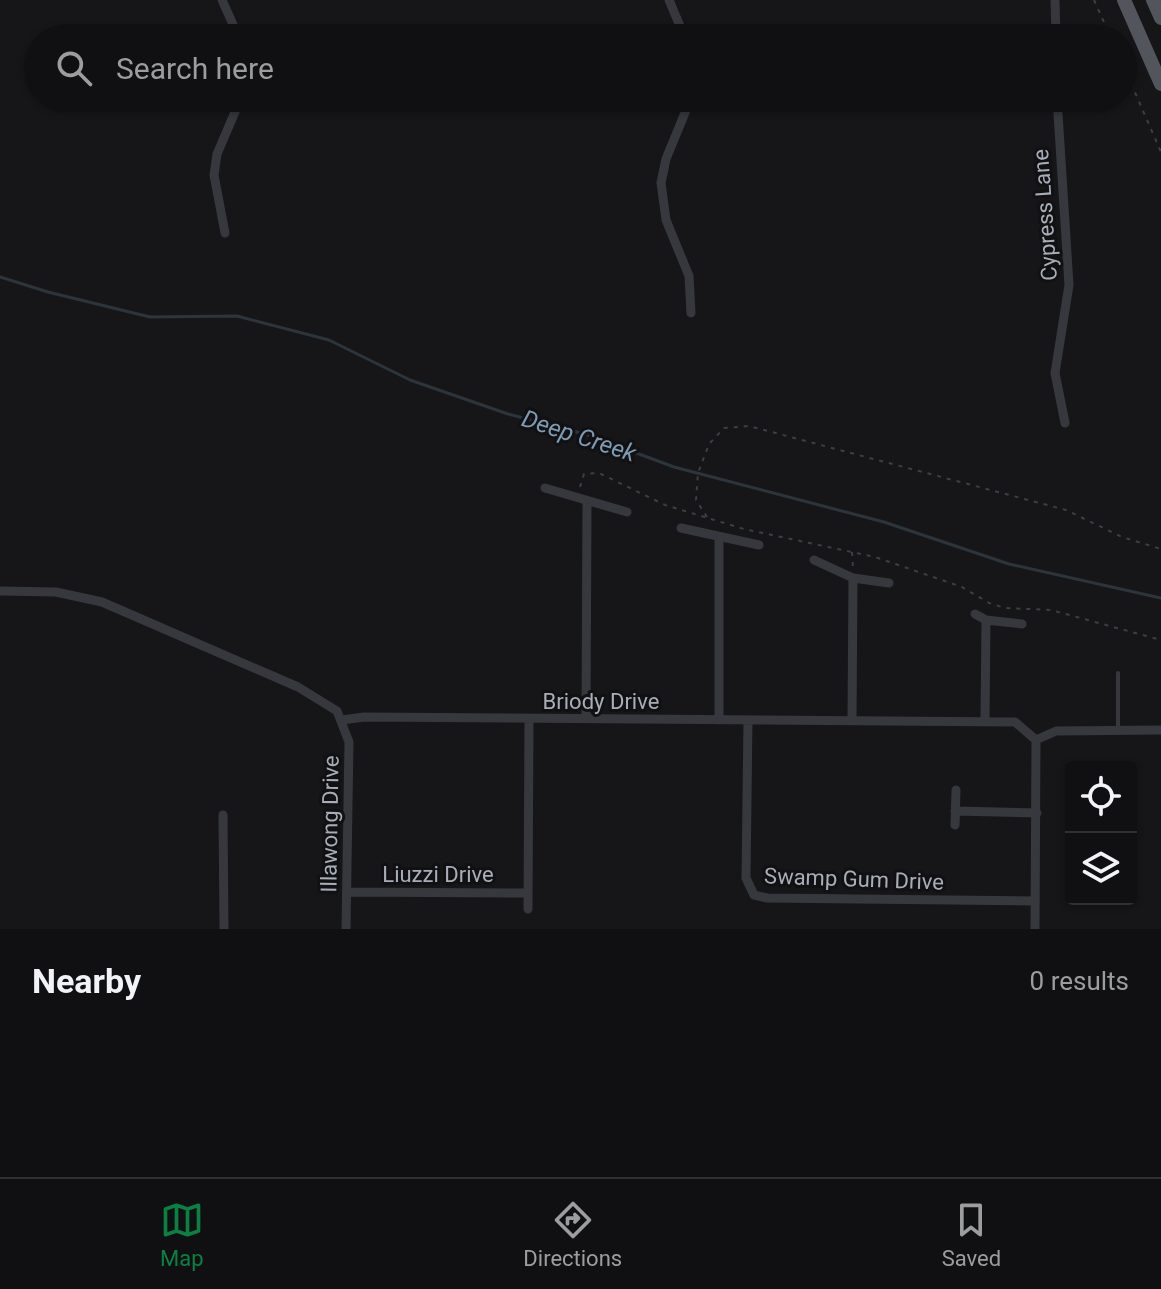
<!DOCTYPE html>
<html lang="en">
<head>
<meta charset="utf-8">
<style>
	body { margin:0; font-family:Roboto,sans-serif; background:#1e1e20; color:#f1f3f6 }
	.controls { position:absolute; right:24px; bottom:24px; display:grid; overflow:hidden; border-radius:8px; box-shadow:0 2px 6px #0004 }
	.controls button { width:72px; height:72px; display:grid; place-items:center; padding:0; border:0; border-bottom:2px solid #303032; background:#101012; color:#f1f3f6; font:40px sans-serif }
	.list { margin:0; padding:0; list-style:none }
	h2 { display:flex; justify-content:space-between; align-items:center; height:104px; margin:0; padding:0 32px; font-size:34px }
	h2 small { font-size:26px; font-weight:400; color:#9c9d9f }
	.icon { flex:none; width:44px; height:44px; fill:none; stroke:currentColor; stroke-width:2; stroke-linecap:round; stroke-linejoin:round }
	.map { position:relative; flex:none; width:1161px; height:929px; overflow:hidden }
	.search { position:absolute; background:#101012; box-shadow:0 2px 6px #0004; left:24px; right:24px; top:24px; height:88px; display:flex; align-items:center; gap:20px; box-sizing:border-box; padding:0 28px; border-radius:44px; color:#9c9d9f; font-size:30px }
	.sheet { height:248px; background:#101012 }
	nav { display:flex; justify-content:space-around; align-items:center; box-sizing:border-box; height:112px; border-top:2px solid #303032; background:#101012; font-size:22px; color:#9c9d9f }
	nav a { display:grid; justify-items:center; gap:4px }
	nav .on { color:#0b8043 }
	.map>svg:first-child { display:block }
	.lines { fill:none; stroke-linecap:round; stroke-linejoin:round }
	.stream { stroke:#2c353c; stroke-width:3 }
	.path { stroke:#3d3f44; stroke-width:2; stroke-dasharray:4 6; stroke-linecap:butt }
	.lane { stroke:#37383d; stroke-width:4 }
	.street { stroke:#37383d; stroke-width:9 }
	.primary { stroke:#53555c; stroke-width:14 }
	.labels { text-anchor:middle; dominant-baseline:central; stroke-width:6; stroke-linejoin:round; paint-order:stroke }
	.street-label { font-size:22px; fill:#a8adb8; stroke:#111113 }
	.water-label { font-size:24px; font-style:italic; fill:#7f9bb3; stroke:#111113 }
</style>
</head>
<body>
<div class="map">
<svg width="1161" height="929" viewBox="0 0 1161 929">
	<rect width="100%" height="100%" fill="#161618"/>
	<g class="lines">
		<!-- stream -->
		<path class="stream" d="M0,277L48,292L150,317L237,316L329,340L410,380L508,414L588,435L674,467L884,522L1009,564L1161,598"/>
		<!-- path -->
		<path class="path" d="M1094,0L1111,38
			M1123,65L1161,152
			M580,487L584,474L599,473L665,505L744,529L875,557L962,587L989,603L1005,608L1051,610L1161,640
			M707,517L696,500L698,473L709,444L724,428L749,426L1066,510L1122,537L1161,549
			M852,552L853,569"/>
		<!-- lane -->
		<path class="lane" d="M1118,673V731"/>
		<!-- street -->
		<path class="street" d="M222,0L239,38
			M669,0L685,38
			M1055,0L1056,38
			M1057,98L1069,285L1055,373L1065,423
			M225,233L214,175L217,154L241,98
			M691,313L689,276L666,220L661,183L666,159L691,98
			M545,488L627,512
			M681,528L759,545
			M814,560L853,578L889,583
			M0,591L56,592L102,602L298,687L337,711L349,742L346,929
			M975,614L986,620L1022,624
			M586,719L587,503
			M342,720L364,717L1015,722L1036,740L1035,929
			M719,720V539
			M748,720L746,878L754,895L767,898L1035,901
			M852,720L853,578
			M985,721L986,620
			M1036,740L1056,731L1161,730
			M955,811L1037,813
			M223,815L224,929
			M955,825L956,790
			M347,892L528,893
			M528,909L529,719"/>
		<!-- primary -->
		<path class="primary" d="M1124,0L1161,84
			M1153,0L1161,18"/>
	</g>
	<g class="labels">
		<!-- street labels -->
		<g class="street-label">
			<text transform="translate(1045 215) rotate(-94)">Cypress Lane</text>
			<text x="601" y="701">Briody Drive</text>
			<text transform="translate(330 824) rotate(-89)">Illawong Drive</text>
			<text x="438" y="874">Liuzzi Drive</text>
			<text transform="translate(854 879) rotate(2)">Swamp Gum Drive</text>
		</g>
		<!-- water labels -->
		<g class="water-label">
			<text transform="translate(579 436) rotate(18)">Deep Creek</text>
		</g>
	</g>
</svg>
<div class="controls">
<button><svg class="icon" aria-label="locate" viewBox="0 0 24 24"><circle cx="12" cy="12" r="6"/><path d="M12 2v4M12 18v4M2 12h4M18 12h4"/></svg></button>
<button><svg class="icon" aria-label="layers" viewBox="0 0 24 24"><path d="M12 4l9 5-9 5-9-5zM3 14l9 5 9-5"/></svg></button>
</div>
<div class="search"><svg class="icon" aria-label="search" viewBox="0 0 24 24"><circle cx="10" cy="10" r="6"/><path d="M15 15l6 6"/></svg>Search here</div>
</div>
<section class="sheet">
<h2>Nearby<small>0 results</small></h2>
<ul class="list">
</ul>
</section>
<nav>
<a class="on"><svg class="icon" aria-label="map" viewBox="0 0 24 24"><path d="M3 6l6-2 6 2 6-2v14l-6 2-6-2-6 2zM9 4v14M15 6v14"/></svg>Map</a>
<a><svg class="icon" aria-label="directions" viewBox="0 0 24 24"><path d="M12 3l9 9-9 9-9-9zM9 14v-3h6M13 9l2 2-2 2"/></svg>Directions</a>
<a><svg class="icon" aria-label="saved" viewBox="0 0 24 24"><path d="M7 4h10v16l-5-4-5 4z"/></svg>Saved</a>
</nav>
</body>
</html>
